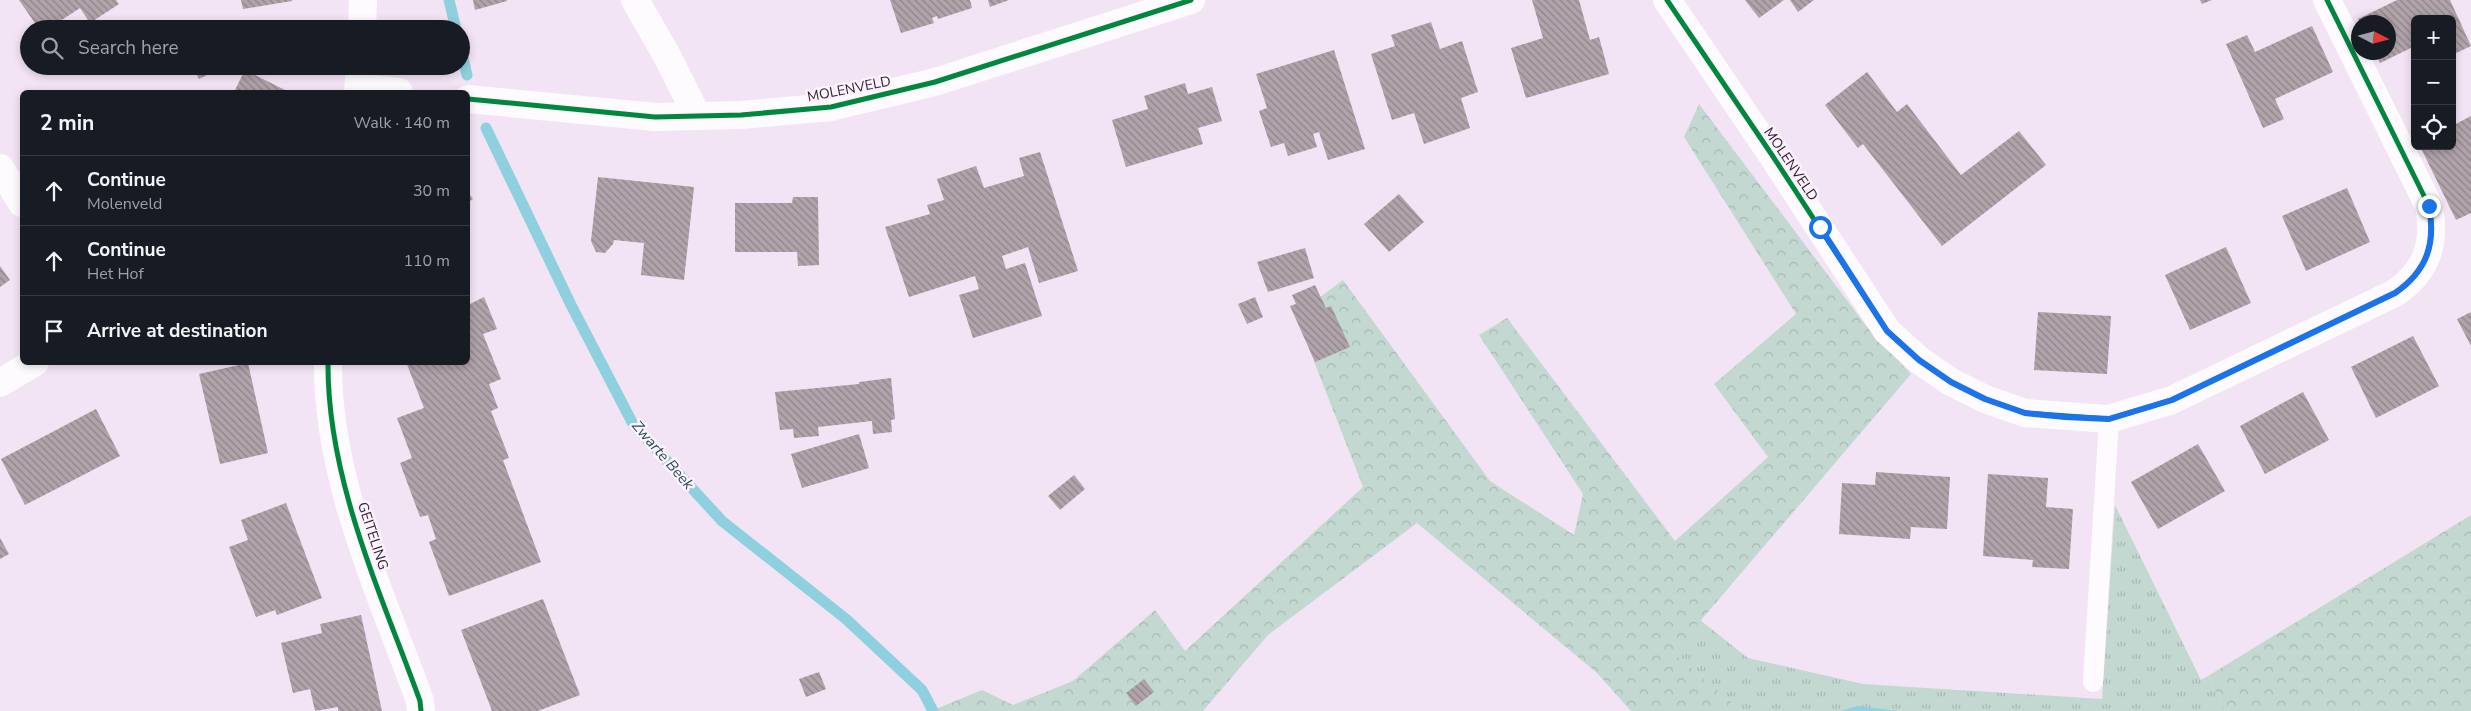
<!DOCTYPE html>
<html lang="en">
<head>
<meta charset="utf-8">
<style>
	body { margin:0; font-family:"Nunito Sans",sans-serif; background:#20242c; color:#f1f3f6 }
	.controls { position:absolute; right:15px; top:15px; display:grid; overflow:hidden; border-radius:8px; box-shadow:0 2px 8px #0003 }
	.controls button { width:45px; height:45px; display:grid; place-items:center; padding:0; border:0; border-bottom:1px solid #363941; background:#171b24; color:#f1f3f6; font:25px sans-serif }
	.compass { position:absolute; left:2351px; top:15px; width:45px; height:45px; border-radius:50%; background:#171b24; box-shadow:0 2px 8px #0003; rotate:96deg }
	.stop { position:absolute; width:15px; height:15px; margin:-11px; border:4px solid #1a73e8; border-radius:50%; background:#fff }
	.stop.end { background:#1a73e8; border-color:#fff; box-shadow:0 1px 5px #0008 }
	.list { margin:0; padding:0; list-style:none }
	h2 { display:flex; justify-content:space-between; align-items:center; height:65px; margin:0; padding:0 20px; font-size:21px }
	h2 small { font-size:16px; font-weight:400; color:#9ea1a6 }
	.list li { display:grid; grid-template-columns:32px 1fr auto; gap:15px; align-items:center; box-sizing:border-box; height:70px; padding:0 20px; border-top:1px solid #363941 }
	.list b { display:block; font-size:19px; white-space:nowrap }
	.list p { margin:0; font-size:16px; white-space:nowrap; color:#9ea1a6 }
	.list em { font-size:16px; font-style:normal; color:#9ea1a6 }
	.icon { flex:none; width:28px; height:28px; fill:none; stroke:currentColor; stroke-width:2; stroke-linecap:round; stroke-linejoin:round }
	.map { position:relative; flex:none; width:2471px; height:711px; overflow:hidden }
	.search { position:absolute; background:#171b24; box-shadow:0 2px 8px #0003; left:20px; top:20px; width:450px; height:55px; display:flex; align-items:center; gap:12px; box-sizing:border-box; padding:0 18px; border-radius:28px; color:#9ea1a6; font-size:19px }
	.panel { position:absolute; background:#171b24; box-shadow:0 2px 8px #0003; left:20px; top:90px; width:450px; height:275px; border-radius:8px }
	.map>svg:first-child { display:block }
	.grass { fill:url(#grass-tufts) }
	.forest { fill:url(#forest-crowns) }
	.water { fill:#8fd0de }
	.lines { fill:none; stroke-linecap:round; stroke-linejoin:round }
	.stream { stroke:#8fd0de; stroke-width:11 }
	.building { fill:url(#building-back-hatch) }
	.lane { stroke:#fdfbfe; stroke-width:20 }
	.street { stroke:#fdfbfe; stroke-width:28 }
	.secondary { stroke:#fdfbfe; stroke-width:28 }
	.cycleway-casing { stroke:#fdf2fd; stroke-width:8 }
	.cycleway { stroke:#00873e; stroke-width:5 }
	.route { stroke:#1a73e8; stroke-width:6 }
	.labels { text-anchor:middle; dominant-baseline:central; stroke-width:5; stroke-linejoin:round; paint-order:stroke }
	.street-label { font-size:14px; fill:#271e28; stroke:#fdf2fd }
	.water-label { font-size:15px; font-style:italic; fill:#234f55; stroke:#fdf2fd }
</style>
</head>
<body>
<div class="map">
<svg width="2471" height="711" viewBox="0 0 2471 711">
	<defs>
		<pattern id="grass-tufts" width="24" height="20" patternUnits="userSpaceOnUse" patternTransform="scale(1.25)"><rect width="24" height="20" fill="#c2d8d1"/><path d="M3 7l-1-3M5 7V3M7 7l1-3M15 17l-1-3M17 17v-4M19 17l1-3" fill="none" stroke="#a7b9b3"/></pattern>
		<pattern id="forest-crowns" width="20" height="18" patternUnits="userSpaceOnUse" patternTransform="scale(1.25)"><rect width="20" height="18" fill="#c2d8d1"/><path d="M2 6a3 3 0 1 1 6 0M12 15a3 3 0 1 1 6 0" fill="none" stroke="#a7b9b3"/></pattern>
		<pattern id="building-back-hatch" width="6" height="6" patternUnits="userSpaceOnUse" patternTransform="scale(1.25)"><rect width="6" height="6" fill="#b0a3a9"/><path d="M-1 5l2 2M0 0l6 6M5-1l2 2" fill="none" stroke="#8f848a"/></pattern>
	</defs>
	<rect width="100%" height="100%" fill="#f3e4f5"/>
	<!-- grass -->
	<path class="grass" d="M2115,505L2201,680L2208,676L2225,711H1742L1672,654L1700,620L1748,658L1863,684L2102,699Z"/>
	<!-- forest -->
	<path class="forest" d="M1699,104L1867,327L1911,374L1673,653L1742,711H1631L1597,673L1417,523L1268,635L1203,711H931L982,690L1013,705L1073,681L1155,610L1185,651L1363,487L1296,315L1343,280L1490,481L1574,535L1583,494L1479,335L1507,318L1675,541L1768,457L1714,384L1796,314L1684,137Z
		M2471,515V711H2225L2208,676Z"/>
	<!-- water -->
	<path class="water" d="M1857,706L1899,711H1841Z"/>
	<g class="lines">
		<!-- stream -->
		<path class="stream" d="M449,0L456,29
			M461,49L467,75
			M486,128L571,305L633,424L722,521L846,619L922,690L933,711"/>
	</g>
	<!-- building -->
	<path class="building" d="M19,0H116L119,4L90,23L80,8L48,29H39Z
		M241,0H292V1L243,9Z
		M473,0H507V1L475,10Z
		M890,0H970L972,8L938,19L937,16L932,18L934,23L901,33Z
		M988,0H1009L990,7Z
		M1532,0H1579L1590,40L1599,37L1609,74L1526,98L1511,48L1543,38Z
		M1745,0H1784L1759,18Z
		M1790,0H1814L1798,12Z
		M2200,0H2212L2202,4Z
		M2397,0H2450L2471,46L2452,55V19H2415V46L2380,63L2375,52H2388V22H2360L2358,19Z
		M1431,22L1440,49L1462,41L1478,92L1461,98L1470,128L1424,144L1414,113L1392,120L1371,54L1395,46L1391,35Z
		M251,24L253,29H241Z
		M2312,26L2333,72L2275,99L2284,119L2263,128L2226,44L2247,35L2255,52Z
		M1334,50L1365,149L1328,160L1319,132L1313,134L1317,147L1288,156L1284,143L1271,147L1259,111L1267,108L1256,74Z
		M195,66H225L199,79L193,67Z
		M245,70L289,92H234Z
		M1867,72L1897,112L1907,104L1961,175L2019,131L2046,165L1942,246L1863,144L1858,148L1825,105Z
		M1185,83L1188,94L1212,87L1222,121L1198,128L1203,144L1126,167L1112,120L1148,109L1144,96Z
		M2471,116V213L2456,220L2420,146H2452V126Z
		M1040,152L1078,271L1039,283L1028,247L1002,256L1006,269L1025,263L1042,316L973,338L959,295L979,289L975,276L909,297L885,227L930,214L927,205L944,200L937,179L976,166L984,188L1024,176L1019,158Z
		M598,177L694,187L684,280L641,275L644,243L614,240L613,244L605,253L596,252L591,241Z
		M2347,188L2370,242L2306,271L2282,216Z
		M468,192L473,199L468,202Z
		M1399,194L1424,222L1389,252L1364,224Z
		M793,197H818L819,265L798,266L797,252H735V203H792Z
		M2226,247L2251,303L2190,330L2165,275Z
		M1305,248L1314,278L1268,292L1257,262Z
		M0,266L10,280L0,287Z
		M1315,285L1326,308L1331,306L1350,347L1315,362L1290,306L1296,304L1292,295Z
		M484,297L497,329L483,334L501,379L489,384L498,408L491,411L509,458L503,460L541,562L449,596L429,542L436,539L428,515L420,517L400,463L412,458L397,418L424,408L406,362H468V305Z
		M1255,297L1263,317L1247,324L1238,304Z
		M2038,312L2111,316L2107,374L2034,370Z
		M2471,312V346L2457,319Z
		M2413,336L2439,386L2376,418L2351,367Z
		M248,363L268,453L220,464L199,374Z
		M891,378L895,419L891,420L892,432L873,434L872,421L818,427L819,436L794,438L793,429L780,430L775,392L859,384V382Z
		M2303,392L2329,440L2265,474L2240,426Z
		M96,409L120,456L25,505L1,459Z
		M859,434L869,468L802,488L791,454Z
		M2198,444L2225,491L2158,529L2131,482Z
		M1876,472L1950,477L1947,529L1911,527L1910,539L1839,534L1842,483L1875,485Z
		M1988,474L2048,478L2046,507L2073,509L2069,569L2032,567L2033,560L1983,556Z
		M1074,475L1085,489L1060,510L1048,496Z
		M286,503L322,598L277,615L275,610L256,617L229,547L248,540L241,520Z
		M0,538L9,554L0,559Z
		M543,599L580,695L538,711H492L461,630Z
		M361,615L382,711H338V707L315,711L310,689L293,693L281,643L322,633L320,624Z
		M819,672L826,689L806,697L799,679Z
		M1144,679L1154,692L1136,706L1126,693Z"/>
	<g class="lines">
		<!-- lane -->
		<path class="lane" d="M2093,682L2109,419"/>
		<!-- street -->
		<path class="street" d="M635,0L666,54L697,116
			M1667,0L1772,155L1887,331L1919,360L1951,382L1985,399L2025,413L2109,419L2172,400L2395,293C2427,271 2436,244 2429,206L2327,0
			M359,88L399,92
			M468,99L655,117L741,115L831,107L935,82L1191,0
			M0,168L22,203
			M328,362C327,480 381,593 420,701L421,711"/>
		<!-- secondary -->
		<path class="secondary" d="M362,29L363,0
			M358,92L360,66
			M0,383L35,362"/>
		<!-- cycleway casing -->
		<g class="cycleway-casing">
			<path id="cycleway" d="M1667,0L1772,155L1887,331L1919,360L1951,382L1985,399L2025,413L2109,419L2172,400L2395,293C2427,271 2436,244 2429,206L2327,0
				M468,99L655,117L741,115L831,107L935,82L1191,0
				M328,362C327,480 381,593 420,701L421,711"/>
		</g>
		<!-- cycleway -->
		<use href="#cycleway" class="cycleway"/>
	</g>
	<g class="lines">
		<!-- route -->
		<path class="route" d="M1820,227L1887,331L1919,360L1951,382L1985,399L2025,413L2065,417L2109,419L2172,400L2395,293C2427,271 2436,244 2429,206"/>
	</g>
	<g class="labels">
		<!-- street labels -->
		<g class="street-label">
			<text transform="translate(849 89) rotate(-11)">MOLENVELD</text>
			<text transform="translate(1791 164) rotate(56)">MOLENVELD</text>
			<text transform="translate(373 536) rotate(72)">GEITELING</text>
		</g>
		<!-- water labels -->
		<g class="water-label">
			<text transform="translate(663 455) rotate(49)">Zwarte Beek</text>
		</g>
	</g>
</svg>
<div class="controls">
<button>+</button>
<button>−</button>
<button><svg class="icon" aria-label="locate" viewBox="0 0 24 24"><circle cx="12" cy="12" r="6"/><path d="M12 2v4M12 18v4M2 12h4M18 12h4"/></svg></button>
</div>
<svg class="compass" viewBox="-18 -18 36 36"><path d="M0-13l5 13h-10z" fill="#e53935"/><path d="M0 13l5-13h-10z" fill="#9ea1a6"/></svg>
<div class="stop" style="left:1820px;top:227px"></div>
<div class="stop end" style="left:2429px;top:206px"></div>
<div class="search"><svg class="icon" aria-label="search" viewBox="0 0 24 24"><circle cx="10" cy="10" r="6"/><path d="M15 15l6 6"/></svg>Search here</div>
<section class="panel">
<h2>2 min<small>Walk · 140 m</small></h2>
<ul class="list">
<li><svg class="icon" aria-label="ahead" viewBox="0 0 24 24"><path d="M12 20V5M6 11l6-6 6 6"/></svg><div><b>Continue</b><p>Molenveld</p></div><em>30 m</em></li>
<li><svg class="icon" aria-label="ahead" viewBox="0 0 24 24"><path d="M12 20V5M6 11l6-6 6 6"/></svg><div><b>Continue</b><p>Het Hof</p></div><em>110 m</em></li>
<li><svg class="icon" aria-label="arrive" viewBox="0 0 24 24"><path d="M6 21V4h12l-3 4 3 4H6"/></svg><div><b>Arrive at destination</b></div></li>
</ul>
</section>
</div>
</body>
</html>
